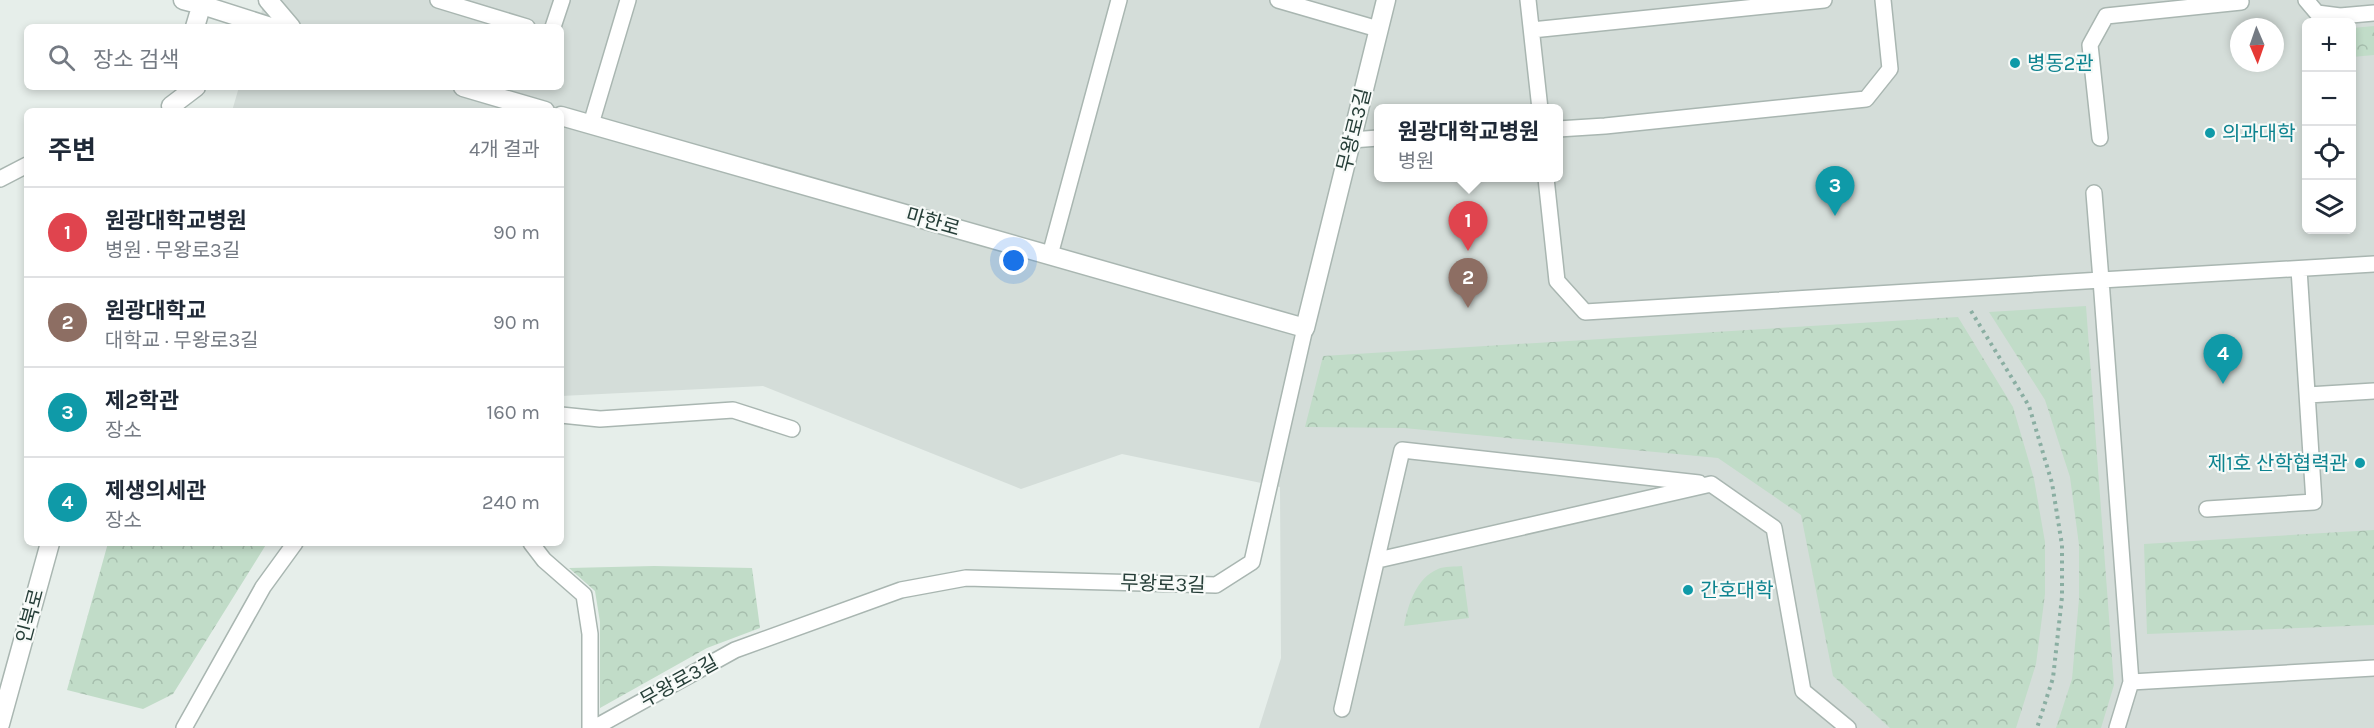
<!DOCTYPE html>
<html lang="ko">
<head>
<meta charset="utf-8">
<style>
	body { margin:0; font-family:Karla,"Noto Sans KR",sans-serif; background:#f6f6f7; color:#1f2937 }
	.controls { position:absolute; right:18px; top:18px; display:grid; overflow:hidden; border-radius:9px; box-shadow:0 3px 9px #0003 }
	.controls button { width:54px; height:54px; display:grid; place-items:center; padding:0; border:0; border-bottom:2px solid #e0e1e3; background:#fff; color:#1f2937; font:30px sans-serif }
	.compass { position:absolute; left:2230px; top:18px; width:54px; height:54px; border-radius:50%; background:#fff; box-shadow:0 3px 9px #0003; rotate:178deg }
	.you { position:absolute; left:1014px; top:261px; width:21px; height:21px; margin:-15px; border:4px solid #fff; border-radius:50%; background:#1a73e8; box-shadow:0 0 0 9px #1a73e833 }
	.badge { display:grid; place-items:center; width:39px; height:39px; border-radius:50%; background:#79544f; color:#fff; font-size:20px; font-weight:700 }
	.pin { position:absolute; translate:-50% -50px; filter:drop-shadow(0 2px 3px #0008) }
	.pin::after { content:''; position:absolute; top:32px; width:21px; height:18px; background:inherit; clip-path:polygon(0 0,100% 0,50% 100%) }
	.popup { position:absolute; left:1374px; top:104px; width:189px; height:78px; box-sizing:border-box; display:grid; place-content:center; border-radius:9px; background:#fff; filter:drop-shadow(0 2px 4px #0005); font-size:20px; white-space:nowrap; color:#747a83 }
	.popup b { font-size:22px; color:#1f2937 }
	.popup::after { content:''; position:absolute; left:50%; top:100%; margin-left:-12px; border:12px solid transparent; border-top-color:#fff }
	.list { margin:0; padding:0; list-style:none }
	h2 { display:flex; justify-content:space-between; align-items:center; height:78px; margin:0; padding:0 24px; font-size:26px }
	h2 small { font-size:20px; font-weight:400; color:#747a83 }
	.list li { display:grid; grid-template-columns:39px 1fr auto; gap:18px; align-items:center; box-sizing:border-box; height:90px; padding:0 24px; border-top:2px solid #e0e1e3 }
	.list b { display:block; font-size:22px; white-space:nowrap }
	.list p { margin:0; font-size:20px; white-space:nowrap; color:#747a83 }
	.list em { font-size:20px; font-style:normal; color:#747a83 }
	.icon { flex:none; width:33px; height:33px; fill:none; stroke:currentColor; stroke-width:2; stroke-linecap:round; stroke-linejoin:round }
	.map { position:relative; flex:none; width:2374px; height:728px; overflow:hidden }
	.search { position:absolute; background:#fff; box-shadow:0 3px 9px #0003; left:24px; top:24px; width:540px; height:66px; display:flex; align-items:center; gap:15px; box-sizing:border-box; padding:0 21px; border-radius:9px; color:#747a83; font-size:22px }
	.panel { position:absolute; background:#fff; box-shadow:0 3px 9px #0003; left:24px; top:108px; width:540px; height:438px; border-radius:9px }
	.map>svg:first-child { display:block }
	.built { fill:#d4ddd9; fill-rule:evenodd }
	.forest { fill:url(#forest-crowns) }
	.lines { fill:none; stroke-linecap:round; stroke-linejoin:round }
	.service-casing { stroke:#a9b6b1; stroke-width:18 }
	.minor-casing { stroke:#a9b6b1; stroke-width:21 }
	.tertiary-casing { stroke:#a9b6b1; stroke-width:21 }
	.path { stroke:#8aaea2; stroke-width:4; stroke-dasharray:3 4.5; stroke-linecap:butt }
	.service { stroke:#fff; stroke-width:15 }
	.minor { stroke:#fff; stroke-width:18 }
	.tertiary { stroke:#fff; stroke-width:18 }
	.culture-dot { fill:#0f9aa8; stroke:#f7faf8; stroke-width:2 }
	.labels { text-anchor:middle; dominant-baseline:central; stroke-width:4.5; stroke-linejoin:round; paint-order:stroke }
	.culture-label { font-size:20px; fill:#0d838f; stroke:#f7faf8; text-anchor:start }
	.street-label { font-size:20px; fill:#263e38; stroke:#f7faf8 }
</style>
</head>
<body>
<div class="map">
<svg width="2374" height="728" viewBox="0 0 2374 728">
	<defs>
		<pattern id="forest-crowns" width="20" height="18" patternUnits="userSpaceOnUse" patternTransform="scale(1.5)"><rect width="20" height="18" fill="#c1dcc8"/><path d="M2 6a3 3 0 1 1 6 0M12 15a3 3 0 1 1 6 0" fill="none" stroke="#a6bead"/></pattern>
	</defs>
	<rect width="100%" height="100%" fill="#e6eeea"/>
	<!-- built -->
	<path class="built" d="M265,0H2374V728H1259L1281,658L1280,487L1122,454L1021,489L763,386L561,396V111H232L239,87H561V27H257ZM2306,22H2352V230H2306ZM2239,27H2275V63H2239ZM1378,109H1558V178H1378Z"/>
	<!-- forest -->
	<path class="forest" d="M2374,26V55L2352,57V28Z
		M2086,306L2114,685L2101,728H2056L2072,679L2079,599V545L2070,477L2045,400L1989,312Z
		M1958,317L2013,407L2034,479L2045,542V594L2036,664L2016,728H1890L1833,676L1801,515L1718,458L1404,428L1305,427L1323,356Z
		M2374,530V625L2147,634L2144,544Z
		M108,543H267L173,694L143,709L67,690Z
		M654,566L752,568L760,628L707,648L600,708V622L595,591L569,568Z
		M1462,566L1469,618L1404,626C1408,605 1416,578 1438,569C1444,566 1455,567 1462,566Z"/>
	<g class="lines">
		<!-- service casing -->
		<g class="service-casing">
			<path id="service" d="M438,0L527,27
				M1278,0L1378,29
				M1528,0L1540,109
				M2306,0L2317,13L2340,16L2374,13
				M553,27L562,0
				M1532,30L1824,0
				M591,124L628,0
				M1558,129L1605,126L1866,99L1890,69L1883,0
				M2100,138L2090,45L2106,16L2241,2
				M1352,140L1378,138
				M1546,178L1557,281L1585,312L2101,280L2131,682L2117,728
				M0,179L27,165
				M2094,193L2101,280L2374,264
				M1050,255L1119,0
				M2308,395L2374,391
				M561,415L600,419L733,410L792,429
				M2207,509L2314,502L2299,269
				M531,543L544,560L584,595L590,634V728
				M1378,560L1711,484L1774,528L1803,691L1848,728
				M2131,682L2374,668
				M1342,709L1402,450L1699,483
				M184,728L263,587L295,543
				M594,728L735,650L901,590L966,578L1216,585L1252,562L1305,328"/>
		</g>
		<!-- minor casing -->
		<g class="minor-casing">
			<path id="minor" d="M202,5L271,27
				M463,87L545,111
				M561,116L1305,328L1386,0"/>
		</g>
		<!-- tertiary casing -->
		<g class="tertiary-casing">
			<path id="tertiary" d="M183,0L202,5
				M268,0L291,27
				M195,27L203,0
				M171,106L196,87
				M0,724L50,543"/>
		</g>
		<!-- path -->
		<path class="path" d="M1971,311L2029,406L2052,483L2062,545V597L2053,678L2037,728"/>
		<!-- service -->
		<use href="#service" class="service"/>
		<!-- minor -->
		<use href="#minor" class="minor"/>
		<!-- tertiary -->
		<use href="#tertiary" class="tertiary"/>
	</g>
	<!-- markers -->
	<g class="culture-dot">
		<circle cx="2015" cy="63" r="6"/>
		<circle cx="2210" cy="133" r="6"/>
		<circle cx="2360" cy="463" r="6"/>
		<circle cx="1688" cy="590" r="6"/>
	</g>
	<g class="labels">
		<!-- culture labels -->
		<g class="culture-label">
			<text x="2027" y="63">병동2관</text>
			<text x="2222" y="133">의과대학</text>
			<text x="2348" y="463" text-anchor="end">제1호 산학협력관</text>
			<text x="1700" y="590">간호대학</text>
		</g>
		<!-- street labels -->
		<g class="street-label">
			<text transform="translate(1354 130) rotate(-76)">무왕로3길</text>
			<text transform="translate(933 222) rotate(16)">마한로</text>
			<text transform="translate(1163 584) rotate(2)">무왕로3길</text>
			<text transform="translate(30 616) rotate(-75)">인북로</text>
			<text transform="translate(679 681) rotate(-29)">무왕로3길</text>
		</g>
	</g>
</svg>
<div class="controls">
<button>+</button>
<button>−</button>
<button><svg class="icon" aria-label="locate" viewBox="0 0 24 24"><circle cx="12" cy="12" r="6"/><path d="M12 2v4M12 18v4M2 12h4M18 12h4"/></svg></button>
<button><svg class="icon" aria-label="layers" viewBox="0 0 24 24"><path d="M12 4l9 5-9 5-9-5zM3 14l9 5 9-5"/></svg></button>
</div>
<svg class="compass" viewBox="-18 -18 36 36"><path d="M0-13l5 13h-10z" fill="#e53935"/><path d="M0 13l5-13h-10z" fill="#747a83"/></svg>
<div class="you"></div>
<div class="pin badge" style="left:1468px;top:251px;background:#e0444e">1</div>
<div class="popup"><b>원광대학교병원</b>병원</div>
<div class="pin badge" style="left:1468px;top:308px;background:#8d6e63">2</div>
<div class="pin badge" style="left:1835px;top:216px;background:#0f9aa8">3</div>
<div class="pin badge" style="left:2223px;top:384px;background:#0f9aa8">4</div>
<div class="search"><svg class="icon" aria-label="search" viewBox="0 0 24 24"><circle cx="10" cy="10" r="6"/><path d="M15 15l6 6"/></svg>장소 검색</div>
<section class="panel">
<h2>주변<small>4개 결과</small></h2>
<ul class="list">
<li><span class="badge" style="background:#e0444e">1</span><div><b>원광대학교병원</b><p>병원 · 무왕로3길</p></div><em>90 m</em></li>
<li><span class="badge" style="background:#8d6e63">2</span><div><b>원광대학교</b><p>대학교 · 무왕로3길</p></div><em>90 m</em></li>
<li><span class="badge" style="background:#0f9aa8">3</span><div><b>제2학관</b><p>장소</p></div><em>160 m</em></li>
<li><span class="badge" style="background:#0f9aa8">4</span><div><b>제생의세관</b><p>장소</p></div><em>240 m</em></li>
</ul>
</section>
</div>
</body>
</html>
